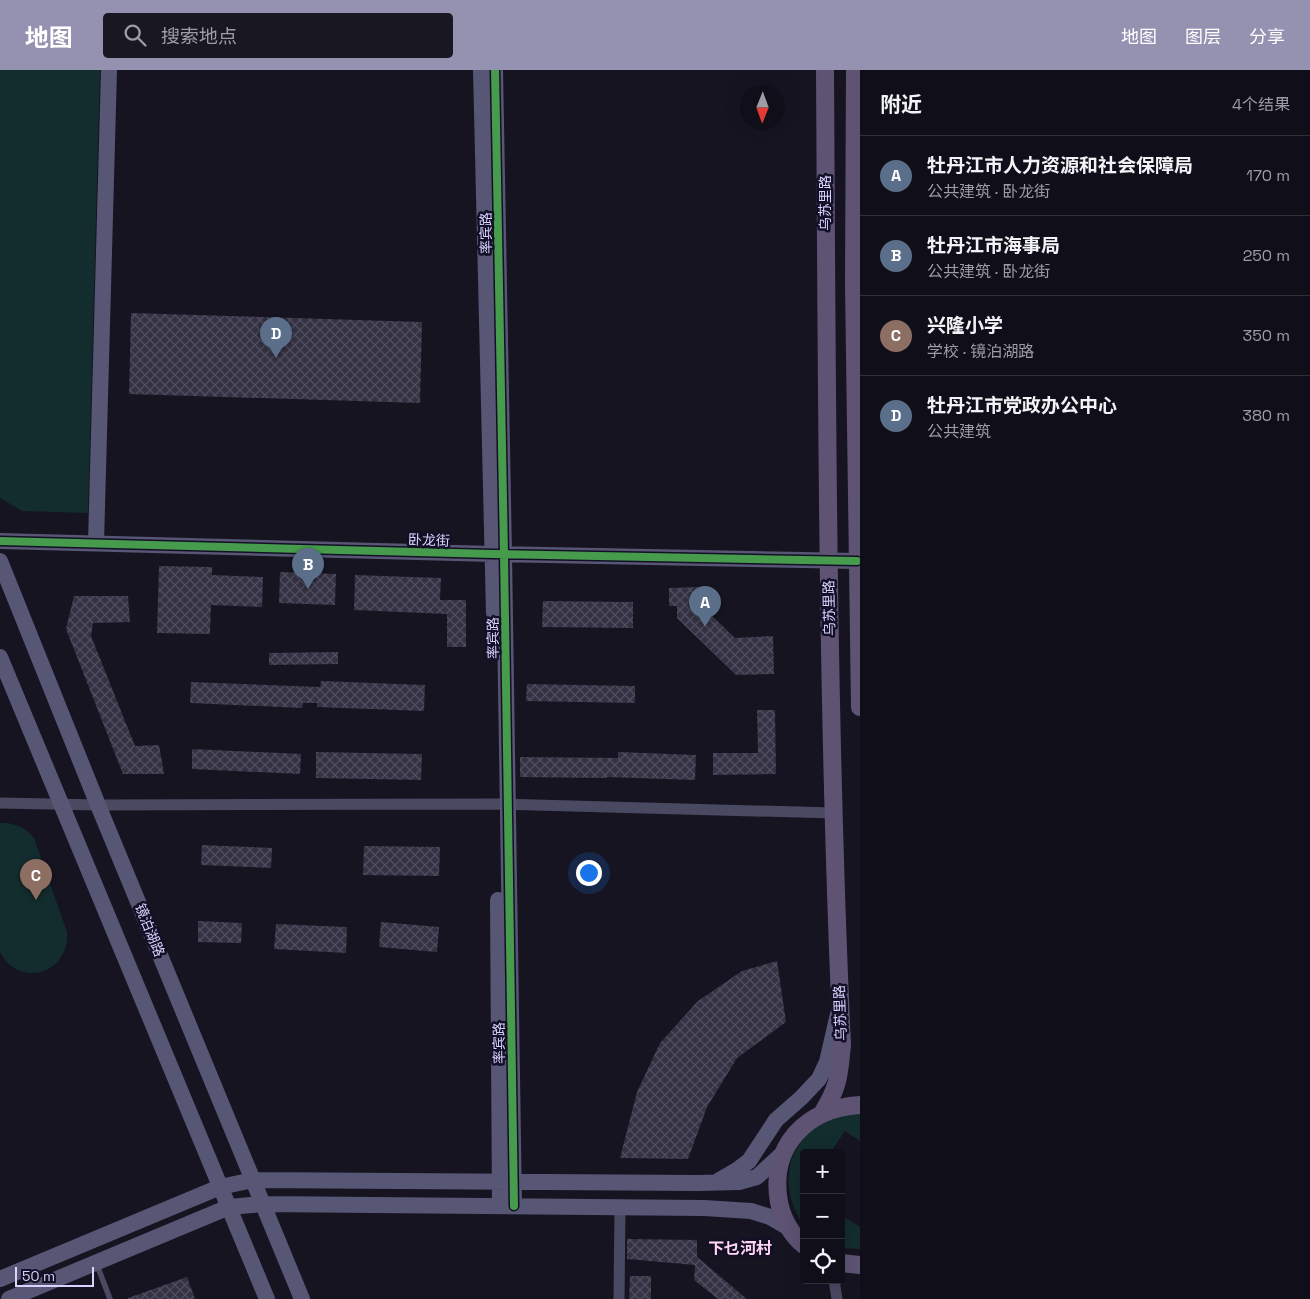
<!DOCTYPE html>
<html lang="zh">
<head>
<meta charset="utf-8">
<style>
	body { margin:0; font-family:"Space Grotesk","Noto Sans SC",sans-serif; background:#191822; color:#f1f3f6 }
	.controls { position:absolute; right:15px; bottom:15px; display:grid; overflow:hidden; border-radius:5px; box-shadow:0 5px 20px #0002 }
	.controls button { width:45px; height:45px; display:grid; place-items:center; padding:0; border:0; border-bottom:1px solid #302f38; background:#100f19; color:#f1f3f6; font:25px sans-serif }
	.compass { position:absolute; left:740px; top:15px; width:45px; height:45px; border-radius:50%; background:#100f19; box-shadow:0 5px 20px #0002; rotate:181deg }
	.scale { position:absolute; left:15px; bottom:12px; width:79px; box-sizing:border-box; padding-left:5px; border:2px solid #d9d4ff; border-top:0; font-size:14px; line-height:18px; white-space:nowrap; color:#d9d4ff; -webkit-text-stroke:4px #130f26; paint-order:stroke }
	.you { position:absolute; left:588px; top:802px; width:18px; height:18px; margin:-12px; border:4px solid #fff; border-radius:50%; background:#1a73e8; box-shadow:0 0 0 8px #1a73e833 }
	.badge { display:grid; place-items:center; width:32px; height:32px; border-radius:50%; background:#9591b1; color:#fff; font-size:16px; font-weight:700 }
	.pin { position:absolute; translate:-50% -41px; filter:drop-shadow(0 1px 2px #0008) }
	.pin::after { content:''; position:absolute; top:26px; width:18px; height:15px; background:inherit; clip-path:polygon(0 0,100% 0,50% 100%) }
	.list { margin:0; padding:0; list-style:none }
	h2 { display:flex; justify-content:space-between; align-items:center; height:65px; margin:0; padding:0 20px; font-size:21px }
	h2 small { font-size:16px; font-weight:400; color:#9c9ca2 }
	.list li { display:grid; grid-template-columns:32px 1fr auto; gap:15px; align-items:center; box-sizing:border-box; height:80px; padding:0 20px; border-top:1px solid #302f38 }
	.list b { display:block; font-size:19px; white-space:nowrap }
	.list p { margin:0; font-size:16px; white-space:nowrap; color:#9c9ca2 }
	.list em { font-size:16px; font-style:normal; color:#9c9ca2 }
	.icon { flex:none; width:28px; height:28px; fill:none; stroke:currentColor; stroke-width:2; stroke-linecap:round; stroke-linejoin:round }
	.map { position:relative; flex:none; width:860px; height:1229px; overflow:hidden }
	header { display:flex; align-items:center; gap:30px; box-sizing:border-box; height:70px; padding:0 25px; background:#9591b1; color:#fff }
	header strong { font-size:24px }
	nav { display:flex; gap:28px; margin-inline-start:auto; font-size:18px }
	.search { width:350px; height:45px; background:#191822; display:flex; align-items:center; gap:12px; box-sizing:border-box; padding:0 18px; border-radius:5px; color:#9c9ca2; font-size:19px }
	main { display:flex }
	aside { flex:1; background:#100f19 }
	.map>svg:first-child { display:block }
	.green { fill:#132c2d }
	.building { fill:url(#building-cross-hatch) }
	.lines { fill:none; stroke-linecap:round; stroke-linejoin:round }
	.lane { stroke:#4a4962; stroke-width:5.5 }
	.street { stroke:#4a4962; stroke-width:11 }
	.secondary { stroke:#575674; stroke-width:16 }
	.primary { stroke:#5e5373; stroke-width:18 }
	.cycleway-casing { stroke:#130f26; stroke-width:11 }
	.cycleway { stroke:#469c4c; stroke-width:8 }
	.labels { text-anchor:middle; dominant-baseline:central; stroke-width:5; stroke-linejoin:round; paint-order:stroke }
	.street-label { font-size:14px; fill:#d9d4ff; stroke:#130f26 }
	.quarter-label { font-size:16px; font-weight:bold; fill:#ffd6f0; stroke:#130f26 }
</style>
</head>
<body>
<header>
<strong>地图</strong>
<div class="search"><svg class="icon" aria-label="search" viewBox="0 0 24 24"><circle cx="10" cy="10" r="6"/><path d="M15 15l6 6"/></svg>搜索地点</div>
<nav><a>地图</a><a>图层</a><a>分享</a></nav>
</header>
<main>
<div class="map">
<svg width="860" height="1229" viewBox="0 0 860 1229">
	<defs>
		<pattern id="building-cross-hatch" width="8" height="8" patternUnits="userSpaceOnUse" patternTransform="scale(1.25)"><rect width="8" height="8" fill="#343243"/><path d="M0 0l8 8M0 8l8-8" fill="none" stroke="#514f5f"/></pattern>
	</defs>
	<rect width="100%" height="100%" fill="#161421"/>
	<!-- green -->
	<path class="green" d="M0,0H100L88,443L22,441L0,428Z
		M0,753C14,752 25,757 34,768L67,862C70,904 19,919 0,882Z
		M850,1044H860V1071L845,1061L830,1083H804V1155C784,1128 782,1092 806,1066C811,1061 817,1055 824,1052C832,1048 841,1046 850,1044Z
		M841,1145L860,1157V1179L841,1178Z"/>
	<!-- building -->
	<path class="building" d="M131,243L422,252L420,333L129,324Z
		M159,496L212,497V505L263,507L262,537L211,535L210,564L157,563Z
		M280,502L336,504L335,535L279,533Z
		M355,505L441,508L440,530H466V577H447V544L354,540Z
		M699,517V533L735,568L773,566L774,604L736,605L677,548V536H669V518Z
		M74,526H128L130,552L93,553L91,566L135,676L159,675L164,704H123L66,559Z
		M543,531L633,532V558L542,557Z
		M338,582V594L269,595V583Z
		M321,611L425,615L424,641L317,637V633H303L302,638L190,633L191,612L320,617Z
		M527,614L635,616V633L526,631Z
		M757,640H775L776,704L713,705V683H758Z
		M192,679L301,684L300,704L192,699Z
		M316,682L422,684L421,710L316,708Z
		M618,682L696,685L695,710L607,707V708L520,707V687L618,688Z
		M202,775L272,778L271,798L201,795Z
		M364,776L440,777L439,806L363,805Z
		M198,851L242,853L241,873L198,872Z
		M381,852L439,857L437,882L379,877Z
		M276,854L347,857L346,883L274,879Z
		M777,891L786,952L737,988L707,1037L688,1089L620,1088L637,1022L660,973L698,931L742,901Z
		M627,1169L697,1170V1187L747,1229H718L694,1210L695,1195L627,1189Z
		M630,1206H651V1229H629Z
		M187,1207L195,1229H128V1228Z"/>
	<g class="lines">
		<!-- lane -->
		<path class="lane" d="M97,1195L110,1229"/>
		<!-- street -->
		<path class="street" d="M0,733L98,735L497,734L834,743
			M834,1210L837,1229
			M619,1229L620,1137"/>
		<!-- secondary -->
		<path class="secondary" d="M481,0L494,543
			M495,0L504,484L514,1136
			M0,471L493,484L857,491
			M96,473L109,0
			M0,491L98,735L302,1229
			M0,587L267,1229
			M498,830L500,1135
			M718,1111L737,1100L749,1091L776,1050L801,1028L819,1009L827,992L838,944
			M0,1209L220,1117L253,1110L698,1113L739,1112L757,1107L784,1082
			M9,1229L229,1137L263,1134L704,1138L751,1141L770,1147L789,1158"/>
		<!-- primary -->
		<path class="primary" d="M855,0L854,215L860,637
			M823,1042C839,1016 839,1005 842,975C827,651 827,325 825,0
			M804,1175C791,1165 782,1148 779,1132C769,1077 806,1038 860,1035
			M841,1193L860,1195"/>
		<!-- cycleway casing -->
		<g class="cycleway-casing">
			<path id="cycleway" d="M495,0L504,484L514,1136
				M0,471L493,484L857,491"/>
		</g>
		<!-- cycleway -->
		<use href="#cycleway" class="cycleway"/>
	</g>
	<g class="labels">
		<!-- street labels -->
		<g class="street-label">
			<text transform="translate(825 133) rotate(-90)">乌苏里路</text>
			<text transform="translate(486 163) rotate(-91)">率宾路</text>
			<text transform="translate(429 470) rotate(2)">卧龙街</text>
			<text transform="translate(829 538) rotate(-91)">乌苏里路</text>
			<text transform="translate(493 568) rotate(-91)">率宾路</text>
			<text transform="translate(150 860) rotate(68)">镜泊湖路</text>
			<text transform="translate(840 943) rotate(-92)">乌苏里路</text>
			<text transform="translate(499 973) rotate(-91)">率宾路</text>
		</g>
		<!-- quarter labels -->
		<g class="quarter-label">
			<text x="740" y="1178">下乜河村</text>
		</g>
	</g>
</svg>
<div class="controls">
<button>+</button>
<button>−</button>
<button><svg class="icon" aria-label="locate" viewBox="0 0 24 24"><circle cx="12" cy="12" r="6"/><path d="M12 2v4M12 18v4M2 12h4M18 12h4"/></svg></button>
</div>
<svg class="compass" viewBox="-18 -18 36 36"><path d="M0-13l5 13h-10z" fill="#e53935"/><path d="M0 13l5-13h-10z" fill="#9c9ca2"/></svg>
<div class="scale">50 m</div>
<div class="you"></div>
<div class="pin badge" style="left:705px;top:557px;background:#5c6f8a">A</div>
<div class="pin badge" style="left:308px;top:519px;background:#5c6f8a">B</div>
<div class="pin badge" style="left:36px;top:830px;background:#8d6e63">C</div>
<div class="pin badge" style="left:276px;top:288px;background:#5c6f8a">D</div>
</div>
<aside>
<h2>附近<small>4个结果</small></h2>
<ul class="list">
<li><span class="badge" style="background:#5c6f8a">A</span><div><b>牡丹江市人力资源和社会保障局</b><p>公共建筑 · 卧龙街</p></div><em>170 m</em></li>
<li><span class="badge" style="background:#5c6f8a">B</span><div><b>牡丹江市海事局</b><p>公共建筑 · 卧龙街</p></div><em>250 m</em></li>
<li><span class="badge" style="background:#8d6e63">C</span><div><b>兴隆小学</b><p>学校 · 镜泊湖路</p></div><em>350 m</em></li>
<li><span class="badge" style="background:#5c6f8a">D</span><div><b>牡丹江市党政办公中心</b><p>公共建筑</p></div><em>380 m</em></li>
</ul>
</aside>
</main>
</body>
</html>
